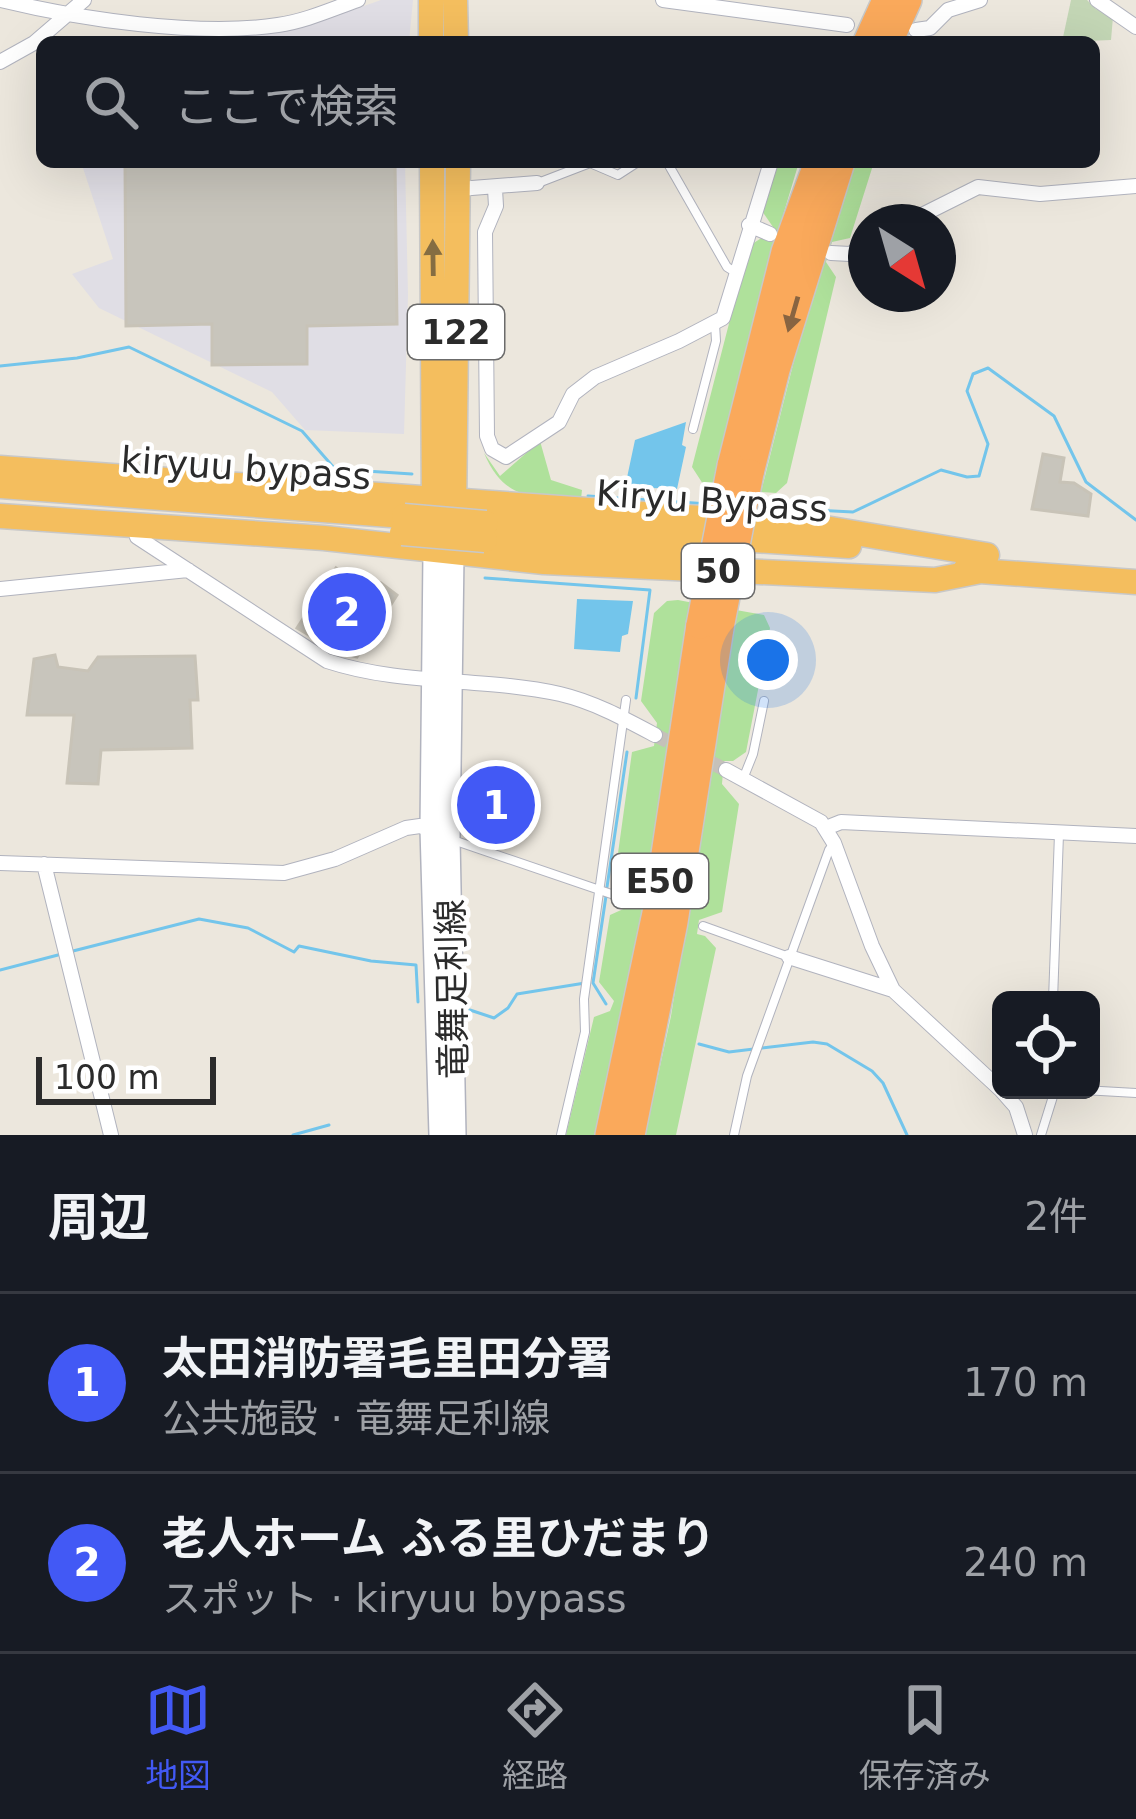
<!DOCTYPE html>
<html lang="ja">
<head>
<meta charset="utf-8">
<style>
	body { margin:0; font-family:"DejaVu Sans","Noto Sans JP",sans-serif; background:#242831; color:#f1f3f6 }
	.controls { position:absolute; right:36px; bottom:36px; display:grid; overflow:hidden; border-radius:18px; box-shadow:0 12px 48px #0002 }
	.controls button { width:108px; height:108px; display:grid; place-items:center; padding:0; border:0; border-bottom:3px solid #363941; background:#171b24; color:#f1f3f6; font:60px sans-serif }
	.compass { position:absolute; left:848px; top:204px; width:108px; height:108px; border-radius:50%; background:#171b24; box-shadow:0 12px 48px #0002; rotate:143deg }
	.scale { position:absolute; left:36px; bottom:30px; width:180px; box-sizing:border-box; padding-left:12px; border:6px solid #2b2b2b; border-top:0; font-size:33px; line-height:42px; white-space:nowrap; color:#2b2b2b; -webkit-text-stroke:9px #fff; paint-order:stroke }
	.you { position:absolute; left:768px; top:660px; width:42px; height:42px; margin:-30px; border:9px solid #fff; border-radius:50%; background:#1a73e8; box-shadow:0 0 0 18px #1a73e833 }
	.badge { display:grid; place-items:center; width:78px; height:78px; border-radius:50%; background:#4259f5; color:#fff; font-size:39px; font-weight:700 }
	.pin { position:absolute; translate:-50% -50%; border:6px solid #fff; box-shadow:0 3px 12px #0006 }
	.list { margin:0; padding:0; list-style:none }
	h2 { display:flex; justify-content:space-between; align-items:center; height:156px; margin:0; padding:0 48px; font-size:51px }
	h2 small { font-size:39px; font-weight:400; color:#9ea1a6 }
	.list li { display:grid; grid-template-columns:78px 1fr auto; gap:36px; align-items:center; box-sizing:border-box; height:180px; padding:0 48px; border-top:3px solid #363941 }
	.list b { display:block; font-size:45px; white-space:nowrap }
	.list p { margin:0; font-size:39px; white-space:nowrap; color:#9ea1a6 }
	.list em { font-size:39px; font-style:normal; color:#9ea1a6 }
	.icon { flex:none; width:66px; height:66px; fill:none; stroke:currentColor; stroke-width:2; stroke-linecap:round; stroke-linejoin:round }
	.map { position:relative; flex:none; width:1136px; height:1135px; overflow:hidden }
	.search { position:absolute; background:#171b24; box-shadow:0 12px 48px #0002; left:36px; right:36px; top:36px; height:132px; display:flex; align-items:center; gap:30px; box-sizing:border-box; padding:0 42px; border-radius:18px; color:#9ea1a6; font-size:45px }
	.sheet { height:516px; background:#171b24 }
	nav { display:flex; justify-content:space-around; align-items:center; box-sizing:border-box; height:168px; border-top:3px solid #363941; background:#171b24; font-size:33px; color:#9ea1a6 }
	nav a { display:grid; justify-items:center; gap:6px }
	nav .on { color:#4259f5 }
	.map>svg:first-child { display:block }
	.industrial { fill:#e0dee5 }
	.green { fill:#afe19b }
	.cemetery { fill:#c3d6b5 }
	.water { fill:#73c5eb }
	.lines { fill:none; stroke-linecap:round; stroke-linejoin:round }
	.stream { stroke:#73c5eb; stroke-width:3 }
	.building { fill:#c8c5bc; stroke:#c8c3b7; stroke-width:3 }
	.minor-tunnel { stroke:#c5c1b9; stroke-width:14; stroke-dasharray:14 7; stroke-linecap:butt }
	.service-casing { stroke:#b1b3be; stroke-width:10 }
	.minor-casing { stroke:#b1b3be; stroke-width:16 }
	.secondary-casing { stroke:#b1b3be; stroke-width:24 }
	.trunk-casing { stroke:#c8c8c8; stroke-width:27 }
	.motorway-casing { stroke:#c8c8c8; stroke-width:30 }
	.service { stroke:#fff; stroke-width:8 }
	.minor { stroke:#fff; stroke-width:14 }
	.secondary { stroke:#fff; stroke-width:21 }
	.trunk { stroke:#f4be5e; stroke-width:24 }
	.motorway { stroke:#faa95b; stroke-width:27 }
	.trunk-bridge-casing { stroke:#c8c8c8; stroke-width:27; stroke-linecap:butt }
	.motorway-bridge-casing { stroke:#c8c8c8; stroke-width:30; stroke-linecap:butt }
	.trunk-bridge { stroke:#f4be5e; stroke-width:24 }
	.motorway-bridge { stroke:#faa95b; stroke-width:27 }
	.oneway { fill:#856d42 }
	.oneway2 { fill:#886441 }
	.labels { text-anchor:middle; dominant-baseline:central; stroke-width:9; stroke-linejoin:round; paint-order:stroke }
	.shield { fill:#fff; stroke:#6b6b6b; stroke-width:3 }
	.shield-label { font-size:33px; font-weight:bold; fill:#2b2b2b }
	.street-label { font-size:36px; fill:#2b2b2b; stroke:#fff }
</style>
</head>
<body>
<div class="map">
<svg width="1136" height="1135" viewBox="0 0 1136 1135">
	<rect width="100%" height="100%" fill="#ece7dd"/>
	<!-- industrial -->
	<path class="industrial" d="M381,0H413L409,42H186L182,30L278,32L301,28Z
		M81,162H405L408,295L404,434L305,430L272,392L99,308L72,274L113,259Z"/>
	<!-- green -->
	<path class="green" d="M779,162H799L775,242L718,487L703,484L692,467L749,246L763,237L769,239L773,227L762,211Z
		M856,162H874L850,238L832,242L826,262L836,277L787,483L776,493L761,492L805,317Z
		M540,441L551,480L582,490L581,499C533,496 505,502 484,453L500,476Z
		M678,600L694,603L636,958L599,1135H566L594,1017L610,1011L614,1001L599,982L610,915L630,906L632,895L615,875L632,752L654,746L657,723L641,701L654,613L667,601Z
		M736,610L764,615L770,628L746,752L733,761H724L722,784L739,804L722,912L699,920L697,934L705,936L716,948L676,1135H645L671,1016Z"/>
	<!-- cemetery -->
	<path class="cemetery" d="M1071,0H1087L1096,9L1113,17L1111,40L1062,42Z"/>
	<!-- water -->
	<path class="water" d="M686,422L682,445L686,447L677,489L625,487L635,440Z
		M577,599L633,601L628,634L622,636L620,652L574,649Z"/>
	<g class="lines">
		<!-- stream -->
		<path class="stream" d="M0,366L77,358L129,347L302,431L335,469L412,474
			M588,496L709,504
			M755,507L853,512L941,470L967,477L979,476L988,444L967,391L973,374L988,368L1054,416L1086,482L1136,520
			M485,578L650,590L636,698
			M607,887L627,752
			M606,896L593,983L606,1004
			M73,951L199,919L248,928L294,952L299,946L371,961L416,965L418,1002
			M0,970L58,955
			M470,1010L494,1018L508,1008L517,994L585,983
			M699,1044L729,1052L813,1042L827,1044L872,1071L883,1083L907,1135
			M293,1135L329,1125"/>
	</g>
	<!-- building -->
	<path class="building" d="M125,162H395L397,324L307,326V364L212,365V324L126,326Z
		M1043,454L1064,458L1060,482L1074,483L1091,494L1088,516L1032,509Z
		M336,568L371,593L381,583L397,595L357,657L338,652L297,628Z
		M55,655L58,667L88,671L98,657L195,656L198,700H190L192,748L101,750L98,784L67,783L74,715H27L34,659Z"/>
	<g class="lines">
		<!-- minor-tunnel -->
		<path class="minor-tunnel" d="M655,735L726,770"/>
		<!-- service casing -->
		<g class="service-casing">
			<path id="service" d="M667,162L727,267L735,272
				M538,183L590,163L618,175L638,162
				M693,429L716,341L715,324
				M743,779L753,754L764,701
				M450,839L623,898
				M703,926L789,957
				M1053,1000L1059,834
				M1083,1090L1136,1093
				M561,1135L585,1032L584,999L626,700
				M734,1135L747,1076L829,850L834,843
				M1041,1135L1055,1090"/>
		</g>
		<!-- minor casing -->
		<g class="minor-casing">
			<path id="minor" d="M1,0C79,19 198,37 278,25C306,21 332,9 358,0
				M663,0L847,25
				M1097,0L1136,27
				M916,30L930,28L948,10L980,0
				M0,62L34,43L84,0
				M459,189L537,183
				M495,189L496,206L485,232L487,436L492,449L506,457L559,422L573,394L595,377L679,341L723,318L771,162
				M908,222L978,187L1040,194L1136,186
				M749,225L770,234
				M831,253L850,254L866,246
				M134,525L137,537L327,661C403,686 483,677 560,694C594,702 625,719 655,735
				M0,589L188,570
				M726,770L821,822L834,843L872,946L893,990L1001,1090
				M826,828L841,822L1136,836
				M0,863L284,873L335,859L406,828L420,826L435,831
				M44,864L111,1135
				M789,957L893,990
				M1001,1090L1016,1107L1025,1135"/>
		</g>
		<!-- secondary casing -->
		<g class="secondary-casing">
			<path id="secondary" d="M434,553L431,829L440,1135
				M453,555L449,839L455,1135"/>
		</g>
		<!-- trunk casing -->
		<g class="trunk-casing">
			<path id="trunk" d="M431,0V42
				M455,0L456,42
				M432,162L434,515
				M0,468L813,526L987,555
				M0,486L404,516
				M0,516L324,538L544,562L935,580L981,571
				M454,516L458,162
				M486,523L849,546
				M485,540L727,555
				M965,570L1136,582"/>
		</g>
		<!-- motorway casing -->
		<g class="motorway-casing">
			<path id="motorway" d="M867,42L886,0
				M889,42L908,0
				M731,466L785,252L818,162
				M750,473L776,370L841,162
				M609,1135L656,913L700,625
				M631,1135L674,922L720,628"/>
		</g>
		<!-- service -->
		<use href="#service" class="service"/>
		<!-- minor -->
		<use href="#minor" class="minor"/>
		<!-- secondary -->
		<use href="#secondary" class="secondary"/>
		<!-- trunk -->
		<use href="#trunk" class="trunk"/>
		<!-- motorway -->
		<use href="#motorway" class="motorway"/>
		<!-- trunk-bridge casing -->
		<g class="trunk-bridge-casing">
			<path id="trunk-bridge" d="M404,516L486,523
				M402,533L485,540"/>
		</g>
		<!-- motorway-bridge casing -->
		<g class="motorway-bridge-casing">
			<path id="motorway-bridge" d="M700,625L731,466
				M720,628L750,473"/>
		</g>
		<!-- trunk-bridge -->
		<use href="#trunk-bridge" class="trunk-bridge"/>
		<!-- motorway-bridge -->
		<use href="#motorway-bridge" class="motorway-bridge"/>
	</g>
	<!-- one-way arrows -->
	<defs><path id="oneway-solid" d="M-6-.8H1V-3.2L6.5 0L1 3.2V.8H-6Z" transform="scale(3)"/></defs>
	<use class="oneway" href="#oneway-solid" transform="translate(433 258) rotate(-91)"/>
	<use class="oneway2" href="#oneway-solid" transform="translate(793 314) rotate(106)"/>
	<g class="labels">
		<!-- shield labels -->
		<g class="shield">
			<rect x="408" y="305" width="96" height="54" rx="9"/>
			<rect x="682" y="544" width="72" height="54" rx="9"/>
			<rect x="612" y="854" width="96" height="54" rx="9"/>
		</g>
		<g class="shield-label">
			<text x="456" y="332">122</text>
			<text x="718" y="571">50</text>
			<text x="660" y="881">E50</text>
		</g>
		<!-- street labels -->
		<g class="street-label">
			<text transform="translate(246 468) rotate(4)">kiryuu bypass</text>
			<text transform="translate(712 501) rotate(4)">Kiryu Bypass</text>
			<text transform="translate(452 989) rotate(-91)">竜舞足利線</text>
		</g>
	</g>
</svg>
<div class="controls">
<button><svg class="icon" aria-label="locate" viewBox="0 0 24 24"><circle cx="12" cy="12" r="6"/><path d="M12 2v4M12 18v4M2 12h4M18 12h4"/></svg></button>
</div>
<svg class="compass" viewBox="-18 -18 36 36"><path d="M0-13l5 13h-10z" fill="#e53935"/><path d="M0 13l5-13h-10z" fill="#9ea1a6"/></svg>
<div class="scale">100 m</div>
<div class="you"></div>
<div class="pin badge" style="left:496px;top:805px">1</div>
<div class="pin badge" style="left:347px;top:612px">2</div>
<div class="search"><svg class="icon" aria-label="search" viewBox="0 0 24 24"><circle cx="10" cy="10" r="6"/><path d="M15 15l6 6"/></svg>ここで検索</div>
</div>
<section class="sheet">
<h2>周辺<small>2件</small></h2>
<ul class="list">
<li><span class="badge">1</span><div><b>太田消防署毛里田分署</b><p>公共施設 · 竜舞足利線</p></div><em>170 m</em></li>
<li><span class="badge">2</span><div><b>老人ホーム ふる里ひだまり</b><p>スポット · kiryuu bypass</p></div><em>240 m</em></li>
</ul>
</section>
<nav>
<a class="on"><svg class="icon" aria-label="map" viewBox="0 0 24 24"><path d="M3 6l6-2 6 2 6-2v14l-6 2-6-2-6 2zM9 4v14M15 6v14"/></svg>地図</a>
<a><svg class="icon" aria-label="directions" viewBox="0 0 24 24"><path d="M12 3l9 9-9 9-9-9zM9 14v-3h6M13 9l2 2-2 2"/></svg>経路</a>
<a><svg class="icon" aria-label="saved" viewBox="0 0 24 24"><path d="M7 4h10v16l-5-4-5 4z"/></svg>保存済み</a>
</nav>
</body>
</html>
